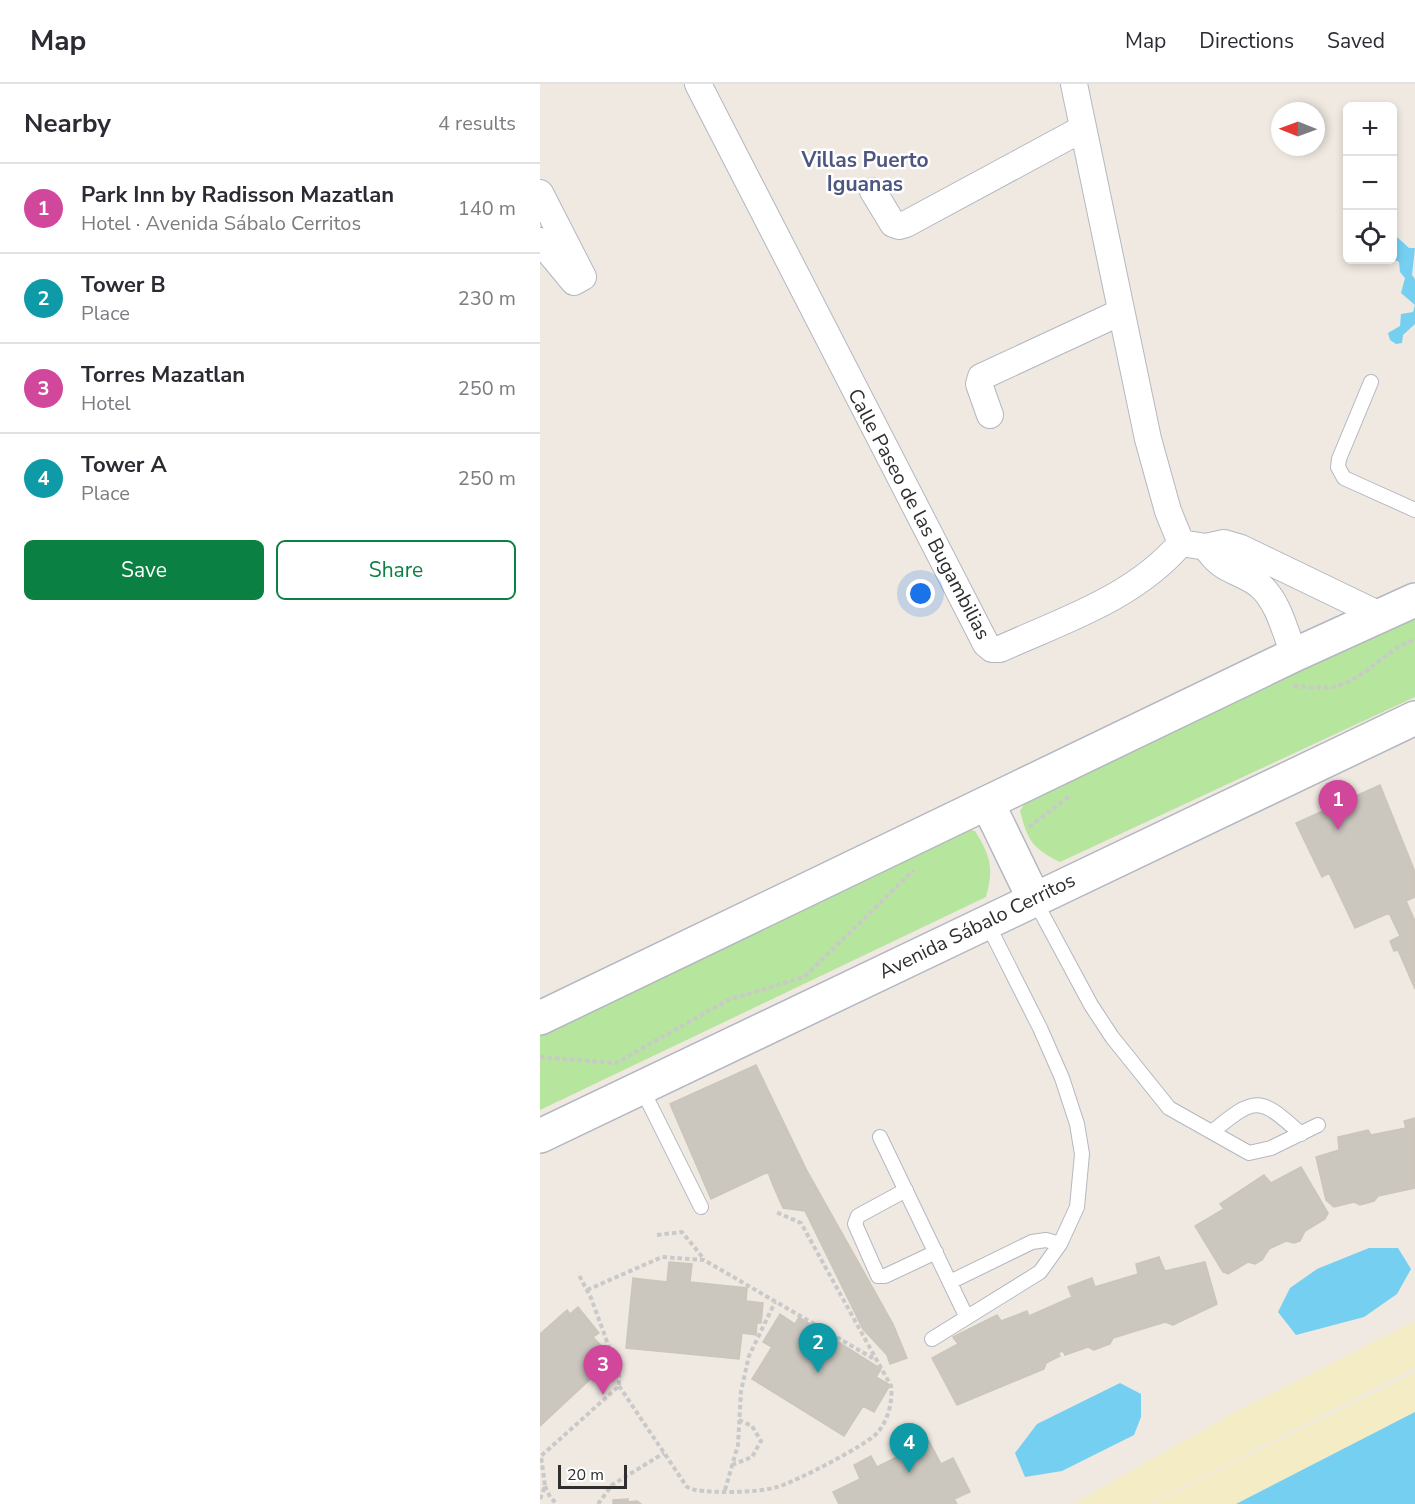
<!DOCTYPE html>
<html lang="en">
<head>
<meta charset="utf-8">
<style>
	body { margin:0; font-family:"Nunito Sans",sans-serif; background:#f7f7f7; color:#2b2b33 }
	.controls { position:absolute; right:18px; top:18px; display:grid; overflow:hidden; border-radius:9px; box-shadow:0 3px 9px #0003 }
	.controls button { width:54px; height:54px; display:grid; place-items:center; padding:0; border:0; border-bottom:2px solid #e1e1e2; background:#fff; color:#2b2b33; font:30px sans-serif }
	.compass { position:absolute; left:731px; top:18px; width:54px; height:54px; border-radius:50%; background:#fff; box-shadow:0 3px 9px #0003; rotate:271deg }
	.scale { position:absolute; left:18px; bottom:15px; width:69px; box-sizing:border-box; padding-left:6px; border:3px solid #2e2e2e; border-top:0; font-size:16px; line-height:21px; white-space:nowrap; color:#2e2e2e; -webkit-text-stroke:4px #fff; paint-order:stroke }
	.you { position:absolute; left:381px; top:510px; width:21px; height:21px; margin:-15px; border:4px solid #fff; border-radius:50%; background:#1a73e8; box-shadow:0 0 0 9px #1a73e833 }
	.badge { display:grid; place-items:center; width:39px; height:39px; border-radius:50%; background:#0b8043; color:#fff; font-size:20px; font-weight:700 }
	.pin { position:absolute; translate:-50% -50px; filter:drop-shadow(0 2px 3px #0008) }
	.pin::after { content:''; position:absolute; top:32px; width:21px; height:18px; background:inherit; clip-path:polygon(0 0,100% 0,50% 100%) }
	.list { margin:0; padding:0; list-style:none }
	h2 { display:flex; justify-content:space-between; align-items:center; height:78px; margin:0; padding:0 24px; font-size:26px }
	h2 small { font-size:20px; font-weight:400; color:#7c7c81 }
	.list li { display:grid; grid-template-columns:39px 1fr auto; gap:18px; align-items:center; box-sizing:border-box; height:90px; padding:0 24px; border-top:2px solid #e1e1e2 }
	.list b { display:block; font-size:22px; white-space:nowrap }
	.list p { margin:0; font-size:20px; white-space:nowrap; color:#7c7c81 }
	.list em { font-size:20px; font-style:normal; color:#7c7c81 }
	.actions { display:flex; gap:12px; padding:18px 24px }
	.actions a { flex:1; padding:14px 0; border:2px solid #0b8043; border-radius:9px; text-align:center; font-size:21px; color:#0b8043 }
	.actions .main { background:#0b8043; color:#fff }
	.icon { flex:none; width:33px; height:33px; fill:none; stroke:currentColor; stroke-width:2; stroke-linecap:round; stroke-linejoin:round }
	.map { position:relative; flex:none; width:875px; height:1420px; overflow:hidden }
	header { display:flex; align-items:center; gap:36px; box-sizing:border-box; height:84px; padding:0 30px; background:#fff; border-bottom:2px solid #e1e1e2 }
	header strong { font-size:28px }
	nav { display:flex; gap:33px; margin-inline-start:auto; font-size:21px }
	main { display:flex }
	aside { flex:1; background:#fff }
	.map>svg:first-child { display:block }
	.green { fill:#b6e59e }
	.sand { fill:#f3ecc5 }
	.water { fill:#75cff0 }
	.building { fill:#cbc7bf; stroke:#cbc5ba; stroke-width:1.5 }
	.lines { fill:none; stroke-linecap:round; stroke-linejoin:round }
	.service-casing { stroke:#b4b7c1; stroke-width:16 }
	.minor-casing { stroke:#b4b7c1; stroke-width:28 }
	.secondary-casing { stroke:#b4b7c1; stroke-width:36 }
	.path { stroke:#c9c9c9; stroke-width:4; stroke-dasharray:4.5 3; stroke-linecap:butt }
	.service { stroke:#fff; stroke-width:14 }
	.minor { stroke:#fff; stroke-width:26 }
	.secondary { stroke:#fff; stroke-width:33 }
	.labels { text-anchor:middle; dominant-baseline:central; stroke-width:5; stroke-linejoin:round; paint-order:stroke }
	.street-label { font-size:20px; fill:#2e2e2e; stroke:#fff }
	.neighbourhood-label { font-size:21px; font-weight:bold; fill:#4d5680; stroke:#fff }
</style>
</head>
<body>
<header>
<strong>Map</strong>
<nav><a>Map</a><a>Directions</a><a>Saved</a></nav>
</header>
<main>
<aside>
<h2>Nearby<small>4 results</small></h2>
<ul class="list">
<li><span class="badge" style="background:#d1479c">1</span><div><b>Park Inn by Radisson Mazatlan</b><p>Hotel · Avenida Sábalo Cerritos</p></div><em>140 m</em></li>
<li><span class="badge" style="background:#0f9aa8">2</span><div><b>Tower B</b><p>Place</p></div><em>230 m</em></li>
<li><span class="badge" style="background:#d1479c">3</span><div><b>Torres Mazatlan</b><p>Hotel</p></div><em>250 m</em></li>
<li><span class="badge" style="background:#0f9aa8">4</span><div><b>Tower A</b><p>Place</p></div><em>250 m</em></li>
</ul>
<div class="actions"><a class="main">Save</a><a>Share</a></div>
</aside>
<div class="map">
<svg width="875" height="1420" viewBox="0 0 875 1420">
	<rect width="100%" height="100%" fill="#efe9e1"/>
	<!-- green -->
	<path class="green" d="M875,521V613L520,778C492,764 488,757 480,727L490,710Z
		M414,741L435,747C451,773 454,784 446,813L0,1026V939Z"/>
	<!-- sand -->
	<path class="sand" d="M875,1237V1284L609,1420H533L697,1327Z
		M875,1288V1328L696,1420H612Z"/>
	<!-- water -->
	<path class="water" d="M853,153H857L869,164H875L872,191L875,195V240L863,251L862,259L856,260L850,256L848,249L860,242L861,230L873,228L875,221L861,209L865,194L860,188L859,178L853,175Z
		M829,1164H858L871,1185L857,1210L824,1233L756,1251L738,1228L750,1204L777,1185Z
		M580,1299L601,1310V1333L594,1351L522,1387L485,1393L475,1369L497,1340Z
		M875,1328V1420H696Z"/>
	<!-- building -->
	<path class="building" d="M840,701L875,788V813L866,817L875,837V905L858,866L854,867L850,857L860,852L849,829L815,844L789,789L782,793L756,739Z
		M216,981L266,1085L233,1101L228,1088L171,1115L130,1020Z
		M875,1034V1104L838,1112L834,1117L820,1121L814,1118L794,1123L786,1116L776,1073L799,1066L798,1053L828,1046L831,1051L866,1044L864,1037Z
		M761,1083L788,1129L785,1135L765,1147L760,1157L754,1159L746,1157L729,1165L722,1176L715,1180L708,1178L688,1190L683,1188L655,1142L684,1125L680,1120L724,1091L731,1099Z
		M266,1085L353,1240L367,1274L350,1280L347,1271L323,1245L265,1127L243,1124L233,1101Z
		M619,1173L625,1187L665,1178L677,1220L633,1241L625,1238L573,1254L570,1260L554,1266L548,1263L525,1271L523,1267L518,1269L520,1272L506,1279L504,1285L417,1321L392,1274L418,1260L413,1253L457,1231L461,1237L487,1227L489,1232L532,1213L528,1203L552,1194L555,1203L598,1190L596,1180Z
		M129,1178L152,1180L150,1198L207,1204L206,1217L223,1219L221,1239H217L216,1251L202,1249L199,1275L86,1264L93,1194L127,1198Z
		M38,1223L59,1249L53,1253L73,1274L0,1342V1250L27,1226L30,1230Z
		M240,1230L255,1240L259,1233L341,1285L336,1293L350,1301L334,1328L323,1322L304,1352L212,1295L232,1263L223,1258Z
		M389,1357L401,1380L413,1374L430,1408L414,1415L417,1420H299L293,1408L320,1395L314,1381L331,1372L337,1383Z
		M88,1415V1418L97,1417L101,1420H73V1416Z"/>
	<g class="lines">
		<!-- service casing -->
		<g class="service-casing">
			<path id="service" d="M831,298L799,375L798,383L804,394L875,426
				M494,815L551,921L572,953L629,1024L709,1069L731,1064L778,1041
				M101,1003L161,1123
				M672,1048C716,1012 719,1012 761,1050
				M340,1053L426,1232
				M366,1106L318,1132L315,1140L338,1192H345L396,1168
				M410,1198L492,1158L506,1156L520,1160
				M392,1255L500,1188L520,1160L537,1123L542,1070L537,1040L522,994L500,944L446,837"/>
		</g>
		<!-- minor casing -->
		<g class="minor-casing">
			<path id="minor" d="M158,0L446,560L452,565H460C524,536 594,514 641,459
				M534,0L608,355L628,427L641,459
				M333,107L353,140L359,142L366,140L542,45
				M0,109L43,193L34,198L0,157
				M450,331L439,300L441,293L581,228
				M641,459L666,463L684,459L701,464L842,532
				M666,463C682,488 697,485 718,500C738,515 746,550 754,571"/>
		</g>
		<!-- secondary casing -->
		<g class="secondary-casing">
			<path id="secondary" d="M448,720L494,815
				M0,934L754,571L875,516
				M0,1052L875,634"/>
		</g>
		<!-- path -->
		<path class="path" d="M754,602C766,603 780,605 792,603C824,598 845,564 875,556
			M489,743L531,711
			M0,973L76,979L188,916L264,893L374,786
			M117,1151L142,1148L164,1175
			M47,1206L122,1173L164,1176L336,1276
			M79,1302L147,1403L155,1406C175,1409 217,1409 237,1403C253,1399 327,1361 337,1349C348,1337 353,1317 351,1302L261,1139L236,1128
			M192,1381L212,1373L221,1357L212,1342L199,1336
			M5,1402L10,1413L17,1420
			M185,1406L198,1361L201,1307L209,1272L235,1218
			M0,1415L5,1402L1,1372L79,1302V1290L51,1214L38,1189
			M58,1420L72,1401L124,1369"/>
		<!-- service -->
		<use href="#service" class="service"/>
		<!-- minor -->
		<use href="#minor" class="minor"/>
		<!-- secondary -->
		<use href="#secondary" class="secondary"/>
	</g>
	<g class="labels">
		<!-- street labels -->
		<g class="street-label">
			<text transform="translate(379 430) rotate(62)">Calle Paseo de las Bugambilias</text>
			<text transform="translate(437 842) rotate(-26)">Avenida Sábalo Cerritos</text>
		</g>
		<!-- neighbourhood labels -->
		<g class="neighbourhood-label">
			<text x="325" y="76">Villas Puerto<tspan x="325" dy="24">Iguanas</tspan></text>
		</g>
	</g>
</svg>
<div class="controls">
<button>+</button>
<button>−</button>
<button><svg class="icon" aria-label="locate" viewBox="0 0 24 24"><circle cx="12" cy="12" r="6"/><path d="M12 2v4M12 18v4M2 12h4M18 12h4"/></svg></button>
</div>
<svg class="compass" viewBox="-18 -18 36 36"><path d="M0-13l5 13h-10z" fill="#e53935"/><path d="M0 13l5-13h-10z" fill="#7c7c81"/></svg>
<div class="scale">20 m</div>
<div class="you"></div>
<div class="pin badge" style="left:798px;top:746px;background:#d1479c">1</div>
<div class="pin badge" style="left:278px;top:1289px;background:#0f9aa8">2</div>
<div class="pin badge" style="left:63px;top:1311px;background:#d1479c">3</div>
<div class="pin badge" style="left:369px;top:1389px;background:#0f9aa8">4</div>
</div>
</main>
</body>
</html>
